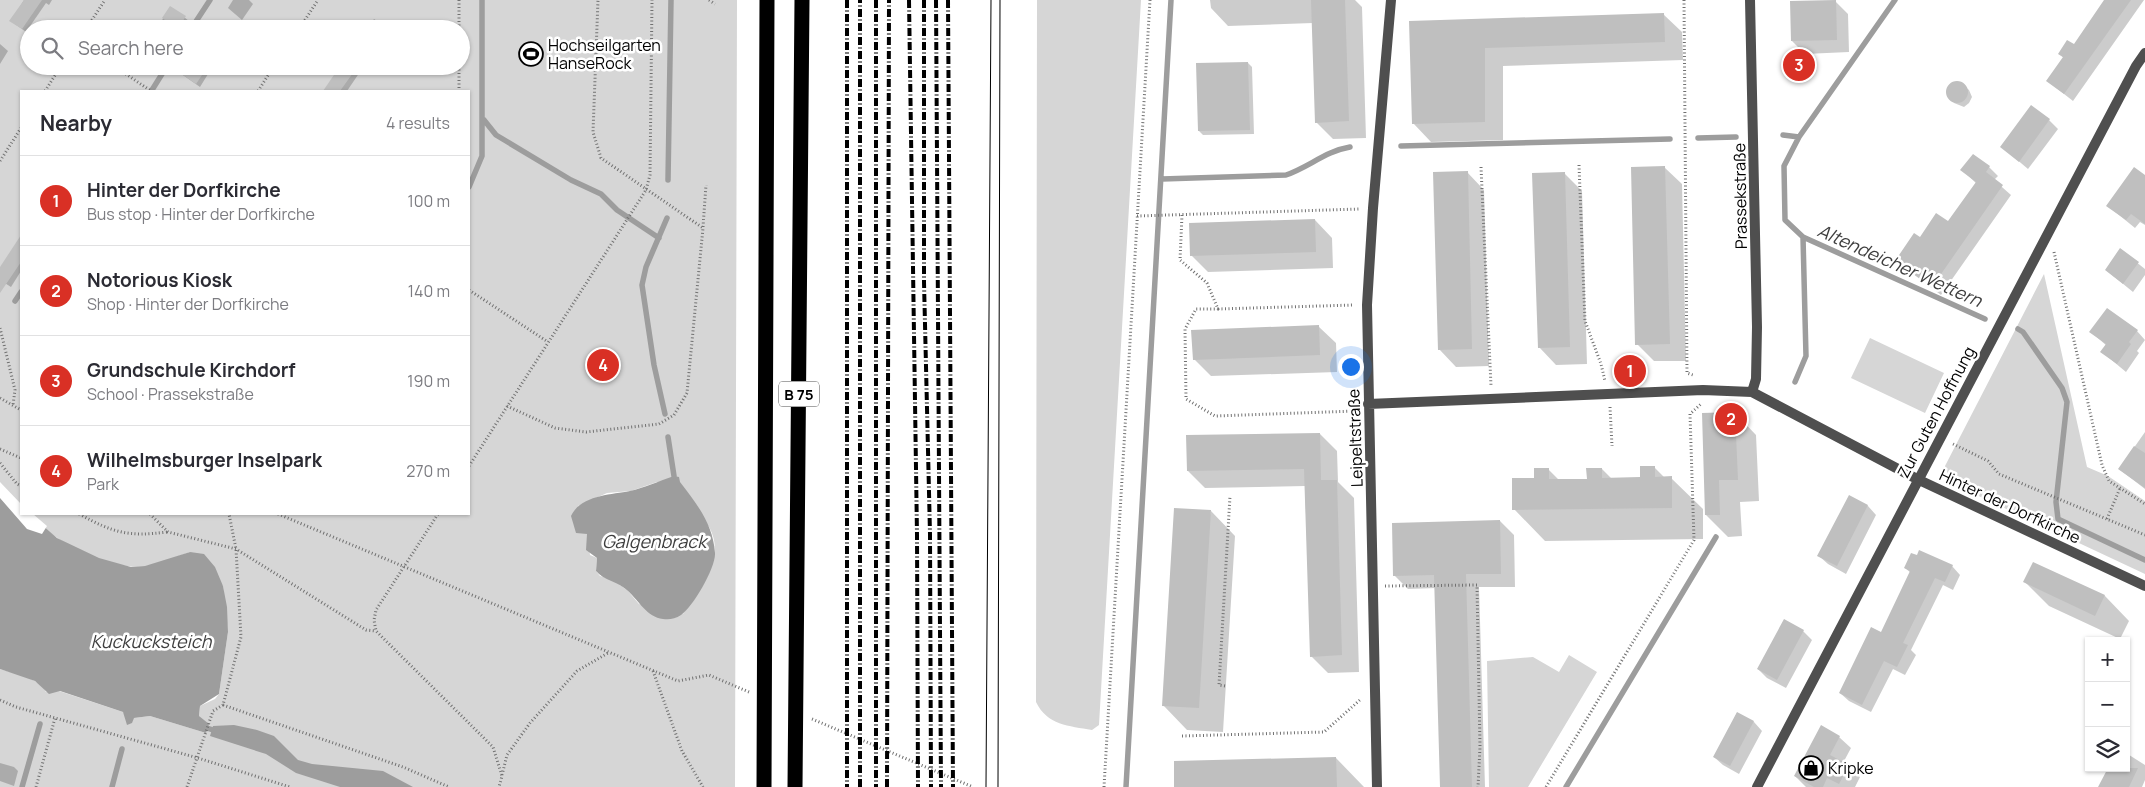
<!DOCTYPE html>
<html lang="en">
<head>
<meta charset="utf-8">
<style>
	body { margin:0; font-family:Manrope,sans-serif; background:#f7f7f7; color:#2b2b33 }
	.controls { position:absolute; right:15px; bottom:15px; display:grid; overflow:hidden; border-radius:0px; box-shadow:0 1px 4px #0004 }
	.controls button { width:45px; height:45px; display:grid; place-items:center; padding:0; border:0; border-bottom:1px solid #e1e1e2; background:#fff; color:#2b2b33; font:25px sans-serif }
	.you { position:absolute; left:1350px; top:366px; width:18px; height:18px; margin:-12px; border:4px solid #fff; border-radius:50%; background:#1a73e8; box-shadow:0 0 0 8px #1a73e833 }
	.badge { display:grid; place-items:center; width:32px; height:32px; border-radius:50%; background:#d93025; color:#fff; font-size:16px; font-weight:700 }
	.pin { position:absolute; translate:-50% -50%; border:2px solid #fff; box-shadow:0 1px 5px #0006 }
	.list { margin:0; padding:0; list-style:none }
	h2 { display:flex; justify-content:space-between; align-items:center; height:65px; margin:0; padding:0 20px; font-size:21px }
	h2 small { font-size:16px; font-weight:400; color:#7c7c81 }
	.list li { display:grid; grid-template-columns:32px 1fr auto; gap:15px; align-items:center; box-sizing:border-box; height:90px; padding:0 20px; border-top:1px solid #e1e1e2 }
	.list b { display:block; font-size:19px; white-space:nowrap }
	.list p { margin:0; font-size:16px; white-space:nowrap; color:#7c7c81 }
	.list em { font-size:16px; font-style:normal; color:#7c7c81 }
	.icon { flex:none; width:28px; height:28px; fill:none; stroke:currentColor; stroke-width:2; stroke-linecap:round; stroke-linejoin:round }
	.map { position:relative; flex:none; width:2145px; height:787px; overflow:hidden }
	.search { position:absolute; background:#fff; box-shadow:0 1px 4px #0004; left:20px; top:20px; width:450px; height:55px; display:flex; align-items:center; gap:12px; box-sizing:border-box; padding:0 18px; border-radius:28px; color:#7c7c81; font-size:19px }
	.panel { position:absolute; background:#fff; box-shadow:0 1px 4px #0004; left:20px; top:90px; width:450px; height:425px; border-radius:0px }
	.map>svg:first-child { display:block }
	.green { fill:#d6d6d6; fill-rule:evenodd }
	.water { fill:#9d9d9d }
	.pier { fill:#fff }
	.shadow { fill:#0003 }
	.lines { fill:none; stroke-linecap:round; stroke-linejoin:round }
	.stream { stroke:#9d9d9d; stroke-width:5.5 }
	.building { fill:#bfbfbf }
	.path { stroke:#717171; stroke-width:3; stroke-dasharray:1 2.5; stroke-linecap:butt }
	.street { stroke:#4f4f4f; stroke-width:10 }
	.highway { stroke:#000; stroke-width:15 }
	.tram { stroke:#000; stroke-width:1 }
	.rail { stroke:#000; stroke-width:4; stroke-dasharray:8 2.5 1 2.5; stroke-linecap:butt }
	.labels { text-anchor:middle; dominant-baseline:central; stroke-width:5; stroke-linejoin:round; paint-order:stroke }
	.shield { fill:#fff; stroke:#4c4c4c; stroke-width:1 }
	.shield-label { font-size:15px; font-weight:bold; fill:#000 }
	.poi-label { font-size:16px; fill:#000; stroke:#fff; text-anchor:start }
	.street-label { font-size:16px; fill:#000; stroke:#fff }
	.water-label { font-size:18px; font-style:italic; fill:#3e3e3e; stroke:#fff }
</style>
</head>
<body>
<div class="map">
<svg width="2145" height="787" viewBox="0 0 2145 787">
	<rect width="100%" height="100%" fill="#fff"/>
	<!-- green -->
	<path class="green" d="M0,0H737L735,787H0V669C15,674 38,677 46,692L59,691L123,712L126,716L134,718L150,716L206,733L199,716L200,706L215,699L219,694L228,632L223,586L190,552C175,557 160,564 146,566C122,571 78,552 59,539C48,532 39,522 29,514H469V91H21V507L0,484ZM29,29H461V66H29ZM657,482C667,491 703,518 709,527C727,558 699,591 683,614L639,604L628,591L614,580L600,576L596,571L597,558L590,555L587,534L584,532L578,506L607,493L631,491Z
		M1037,0H1141L1099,725L1092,730C1069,726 1047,725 1036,702Z
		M2044,274L2087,467L2108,476L2145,501V574L1951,483L1945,466Z
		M1870,338L1944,373L1925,413L1851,378Z
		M1569,655L1597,672L1528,787H1489L1487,661L1533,657L1559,672Z"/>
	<!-- water -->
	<path class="water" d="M674,476L679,477L680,482C697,504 713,524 715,553C716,567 693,607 681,615C675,619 669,620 663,619C647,617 639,601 628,591C619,582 603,580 596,571L597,558L586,550L587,534L576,533L571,516C581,495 610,495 630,491C644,488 659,481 674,476Z
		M0,484L21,514L41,524L57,538L99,558L131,567L145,566L190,552L204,554L215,567L223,586L227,607L228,632L219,694L200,706L199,716L209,724L206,733L150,716L134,718L132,723L127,725L123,712L60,691L49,694L35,681L0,669Z
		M234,725L257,730L274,736L298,760L312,764L383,771L413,787H340L296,773L266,754L210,736L213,726Z"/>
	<!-- pier -->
	<path class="pier" d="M0,482L21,504V514H33L47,526L42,534L27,529L0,498Z"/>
	<!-- shadow -->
	<path class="shadow" d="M24,0H52L49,5L46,3L26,32L11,21Z
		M233,0H249L253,4L242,20L228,8Z
		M1210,0H1355L1362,7L1366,138L1333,139L1316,122L1313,23L1228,26L1211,8Z
		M2106,0H2144L2073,101L2050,83L2064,58L2059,54L2074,46Z
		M1835,1L1848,14L1849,52L1805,54L1792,41Z
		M171,7L189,21L184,29H156Z
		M1663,14L1682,32L1683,60L1503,66V140L1431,142L1413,123L1410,22Z
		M374,19L385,26L388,29H367Z
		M218,25L224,29H215Z
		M0,44L8,51L0,64Z
		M1248,63L1252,67L1254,134L1203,135L1199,131Z
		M170,66H213L200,87Z
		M342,66H364L347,91H324Z
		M1959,82L1969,90L1972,97L1969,103L1964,107L1954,103L1947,92L1952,83Z
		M2049,120L2058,129L2028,169L2002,147Z
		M1664,167L1682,184L1686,361H1654L1637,344Z
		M1989,167L1998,176L1994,180L2011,195L1941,295L1896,261L1920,238L1948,223L1977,184L1962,170Z
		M1467,172L1484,190L1489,366L1456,367L1439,349Z
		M1564,173L1582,191L1587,364L1556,365L1539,347Z
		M2145,176V225L2140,222L2135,228L2108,206Z
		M1315,220L1332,238L1333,268L1208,272L1191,255Z
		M21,237V271L11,287L0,280V269Z
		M2121,250L2145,269V275L2133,292L2106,270Z
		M1318,326L1336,343L1337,372L1211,376L1194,359Z
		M2137,331L2145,340L2137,351L2139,353L2126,372L2102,352L2107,346L2091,332Z
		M1735,413L1756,435L1759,501L1740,502L1742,536L1728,537L1706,515Z
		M2145,432V489L2119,469Z
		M1320,434L1337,451L1338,482L1354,498L1359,672L1328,673L1311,656L1305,486L1205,488L1188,471Z
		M1655,468L1665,478H1671L1703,509V539L1545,541L1514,509L1536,479L1548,469L1559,480H1588L1602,469L1612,479H1641Z
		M1849,497L1868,506L1876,515L1846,574L1828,564L1819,556Z
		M1211,511L1235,536L1223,732L1187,730L1163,705Z
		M1500,521L1514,535L1515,587H1479L1485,787H1441L1436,588L1408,589L1394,575Z
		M2034,564L2105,596L2129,621L2120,639L2049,606L2025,582Z
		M1952,566L1960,575L1953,590L1943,585L1911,650L1916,655L1905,675L1893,669L1871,712L1849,701L1840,693L1882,633L1911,573L1905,568Z
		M1785,621L1803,631L1812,640L1786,688L1767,678L1758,669Z
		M1737,713L1754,722L1762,731L1739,774L1723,765L1714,757Z
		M1839,737L1851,748L1843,763L1860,777L1855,787H1806L1795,776Z
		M2126,753L2145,765V780L2142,787H2100L2126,768Z
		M1336,758L1364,787H1175Z
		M0,763L14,767L18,771L14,786L0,781Z"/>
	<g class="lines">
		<!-- stream -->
		<path class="stream" d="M191,29L210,0
			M152,90L167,66
			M484,120L496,135L571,180L601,194L617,210L659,238
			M1783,135L1799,137
			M1698,138L1736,137
			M1401,146L1670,139
			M1162,179L1286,175C1309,167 1326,151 1350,147
			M668,180L671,0
			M469,187L482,156V0
			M1803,237L1985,319
			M15,301L21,292
			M2018,329L2023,332L2062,388L2067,402L2056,502L2058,519L2145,560
			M1795,382L1806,356L1803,237L1785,220L1784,166L1799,137L1895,0
			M665,414L654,365L642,285L646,267L667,218
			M668,437L674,476
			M207,728L219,732
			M22,787L40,724
			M112,787L122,749
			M1126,787L1171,0
			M1566,787L1716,537"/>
	</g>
	<!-- building -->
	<path class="building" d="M24,0H42L22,29L9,21Z
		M1311,0H1345L1349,121L1315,123Z
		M1836,0L1837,40L1791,41L1790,1Z
		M2104,0H2131L2064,94L2046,81L2063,57L2058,54L2067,40L2074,44Z
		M170,6L186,16L178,29L162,18Z
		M1664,13L1665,42L1485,48V122L1412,124L1409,21Z
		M1248,62L1250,130L1198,131L1196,63Z
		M170,66H208L196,84Z
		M340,66H358L340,91H323Z
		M1946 92a11 11 0 1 1 22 0a11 11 0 1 1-22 0Z
		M2031,105L2050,119L2019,162L2000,147Z
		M1973,154L1990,166L1986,172L2003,185L1932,287L1895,261L1914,233L1920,237L1936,213L1948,221L1976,182L1960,170Z
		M1665,166L1670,344L1635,345L1631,167Z
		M2134,167L2145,175V224L2131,214L2126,220L2106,206Z
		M1468,171L1472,349L1438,350L1433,172Z
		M1565,172L1570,347L1538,348L1532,173Z
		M1315,219L1316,252L1190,256L1189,223Z
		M21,235V262L0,293V267Z
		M2120,248L2139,262L2123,284L2105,270Z
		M2107,308L2138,330L2129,342L2131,344L2117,364L2100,352L2106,344L2089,332Z
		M1319,325L1320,355L1193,360L1191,330Z
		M1735,412L1738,480H1719L1720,515H1705L1702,413Z
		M1320,433L1321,480H1337L1342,655L1310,657L1304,469L1187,471L1186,435Z
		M2134,446L2145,453V488L2118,469Z
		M1640,466H1655V477L1672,476V508L1512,510V478H1534V468H1549V479H1587L1586,468H1602V478L1640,477Z
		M1849,495L1868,505L1837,566L1817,556Z
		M1174,508L1211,510L1199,708L1162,706Z
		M1500,520L1501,574H1466L1472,787H1440L1434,575L1393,576L1392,523Z
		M1919,550L1953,565L1945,582L1935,578L1903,643L1908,645L1897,667L1884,661L1862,705L1839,693L1871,627L1881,632L1910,571L1904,568L1911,553L1917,555Z
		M2033,562L2105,595L2095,616L2023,582Z
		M1784,619L1804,630L1777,680L1757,669Z
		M1737,712L1754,721L1730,766L1713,757Z
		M1821,725L1840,736L1830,755L1849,765L1839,784L1827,778L1823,787H1814L1794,776Z
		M1336,757L1337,787H1174V761Z
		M2108,768H2138L2129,787H2098Z"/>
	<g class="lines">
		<!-- path -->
		<path class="path" d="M459,0V29
			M709,0L715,4
			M1684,0L1687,373L1693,375
			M86,29L105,0
			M299,29L318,0
			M114,66L151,91
			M459,66V91
			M45,91L61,66
			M258,91L274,66
			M0,161L21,128
			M1579,165L1585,321L1601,364L1605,381
			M1481,167L1491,386
			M1182,215L1180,260L1207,283L1218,309H1196L1185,329L1186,399L1215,416L1355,411
			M1137,216L1359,209
			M703,227L706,185
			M2054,252L2102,465L2109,481L2145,504
			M469,290L548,342
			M1218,309L1354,305
			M0,328L15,390L13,405
			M0,398L21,410
			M507,406L555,428L586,432L659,424L674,415L687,393L703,228L601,158L593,132L598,0
			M1610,407L1612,446
			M1953,444L1988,461L1999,474L2145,535
			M0,449L21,458
			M0,463L17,484L21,486
			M469,466L646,190L650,175L652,0
			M79,514C114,533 128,537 167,532
			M150,514L168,532L236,549L366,630L376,631
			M278,514L678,681L709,675L749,692
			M438,514L376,610L374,620L376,631L493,747L502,776L499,787
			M2107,519L2120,488
			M1385,586L1477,585L1480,747L1478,787
			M653,671L682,751L703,787
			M1225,686L1219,685L1230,496
			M0,700L16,707L198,758L290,787
			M223,705L403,767L449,787
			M812,719L973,787
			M1182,736L1324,732L1361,699
			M502,775L507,755L530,723L577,671L608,653
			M36,787L55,718
			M187,787L213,711L223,705L241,637L236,549L229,514
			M1104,787L1150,0
			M1546,787L1694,540L1690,414L1701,404"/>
		<!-- street -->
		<path class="street" d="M1750,0L1757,327L1756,379L1752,392
			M1368,404L1703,390L1752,392L1917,479L2145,586
			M1377,787L1367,305L1373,208L1391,0
			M1757,787L2136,66L2145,53"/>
		<!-- highway -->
		<path class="highway" d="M764,787L767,0
			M795,787L802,0"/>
		<!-- tram -->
		<path class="tram" d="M986,787L991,0
			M998,787L1000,0"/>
		<!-- rail -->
		<path class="rail" d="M847,0V787
			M876,0V787
			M909,0L917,535L918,787
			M924,0V282L930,534L931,787
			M936,0L941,787
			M948,0L953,787
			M860,787V0
			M887,787L889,0"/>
	</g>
	<!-- icons -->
	<defs>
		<g id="stadium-ring" transform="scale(1.25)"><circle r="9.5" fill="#fff" stroke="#000" stroke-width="1.5"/><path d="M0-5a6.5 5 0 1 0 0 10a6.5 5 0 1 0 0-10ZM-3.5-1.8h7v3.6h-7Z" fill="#000"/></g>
		<g id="shop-ring" transform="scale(1.25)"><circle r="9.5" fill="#fff" stroke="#000" stroke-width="1.5"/><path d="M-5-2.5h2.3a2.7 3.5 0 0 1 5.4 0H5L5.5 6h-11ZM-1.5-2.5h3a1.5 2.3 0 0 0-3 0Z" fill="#000"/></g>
	</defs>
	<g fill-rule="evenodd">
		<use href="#stadium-ring" x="531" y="54"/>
		<use href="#shop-ring" x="1811" y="768"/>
	</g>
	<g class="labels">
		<!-- shield labels -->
		<rect class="shield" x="779" y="381.5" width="40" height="25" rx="4"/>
		<g class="shield-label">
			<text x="799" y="394">B 75</text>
		</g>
		<!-- poi labels -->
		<g class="poi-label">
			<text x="548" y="45">Hochseilgarten<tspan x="548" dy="18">HanseRock</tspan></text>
			<text x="1828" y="768">Kripke</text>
		</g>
		<!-- street labels -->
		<g class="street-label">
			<text transform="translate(1740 196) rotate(-91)">Prassekstraße</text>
			<text transform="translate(1936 412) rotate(-62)">Zur Guten Hoffnung</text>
			<text transform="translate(1355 438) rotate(-92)">Leipeltstraße</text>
			<text transform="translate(2010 506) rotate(25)">Hinter der Dorfkirche</text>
		</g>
		<!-- water labels -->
		<g class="water-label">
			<text transform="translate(1900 265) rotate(24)">Altendeicher Wettern</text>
			<text x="654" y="541">Galgenbrack</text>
			<text x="151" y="641">Kuckucksteich</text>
		</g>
	</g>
</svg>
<div class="controls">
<button>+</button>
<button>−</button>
<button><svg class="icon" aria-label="layers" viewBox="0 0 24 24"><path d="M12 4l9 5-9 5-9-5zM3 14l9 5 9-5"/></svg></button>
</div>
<div class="you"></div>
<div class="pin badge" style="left:1630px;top:371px">1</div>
<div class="pin badge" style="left:1731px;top:419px">2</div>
<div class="pin badge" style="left:1799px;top:65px">3</div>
<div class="pin badge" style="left:603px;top:365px">4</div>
<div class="search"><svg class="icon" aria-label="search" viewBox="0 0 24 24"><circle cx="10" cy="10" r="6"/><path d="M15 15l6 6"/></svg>Search here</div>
<section class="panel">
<h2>Nearby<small>4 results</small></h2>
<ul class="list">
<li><span class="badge">1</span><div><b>Hinter der Dorfkirche</b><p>Bus stop · Hinter der Dorfkirche</p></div><em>100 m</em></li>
<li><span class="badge">2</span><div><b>Notorious Kiosk</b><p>Shop · Hinter der Dorfkirche</p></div><em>140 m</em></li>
<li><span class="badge">3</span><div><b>Grundschule Kirchdorf</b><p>School · Prassekstraße</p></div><em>190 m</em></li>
<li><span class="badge">4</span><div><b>Wilhelmsburger Inselpark</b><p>Park</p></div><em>270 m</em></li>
</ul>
</section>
</div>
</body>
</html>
